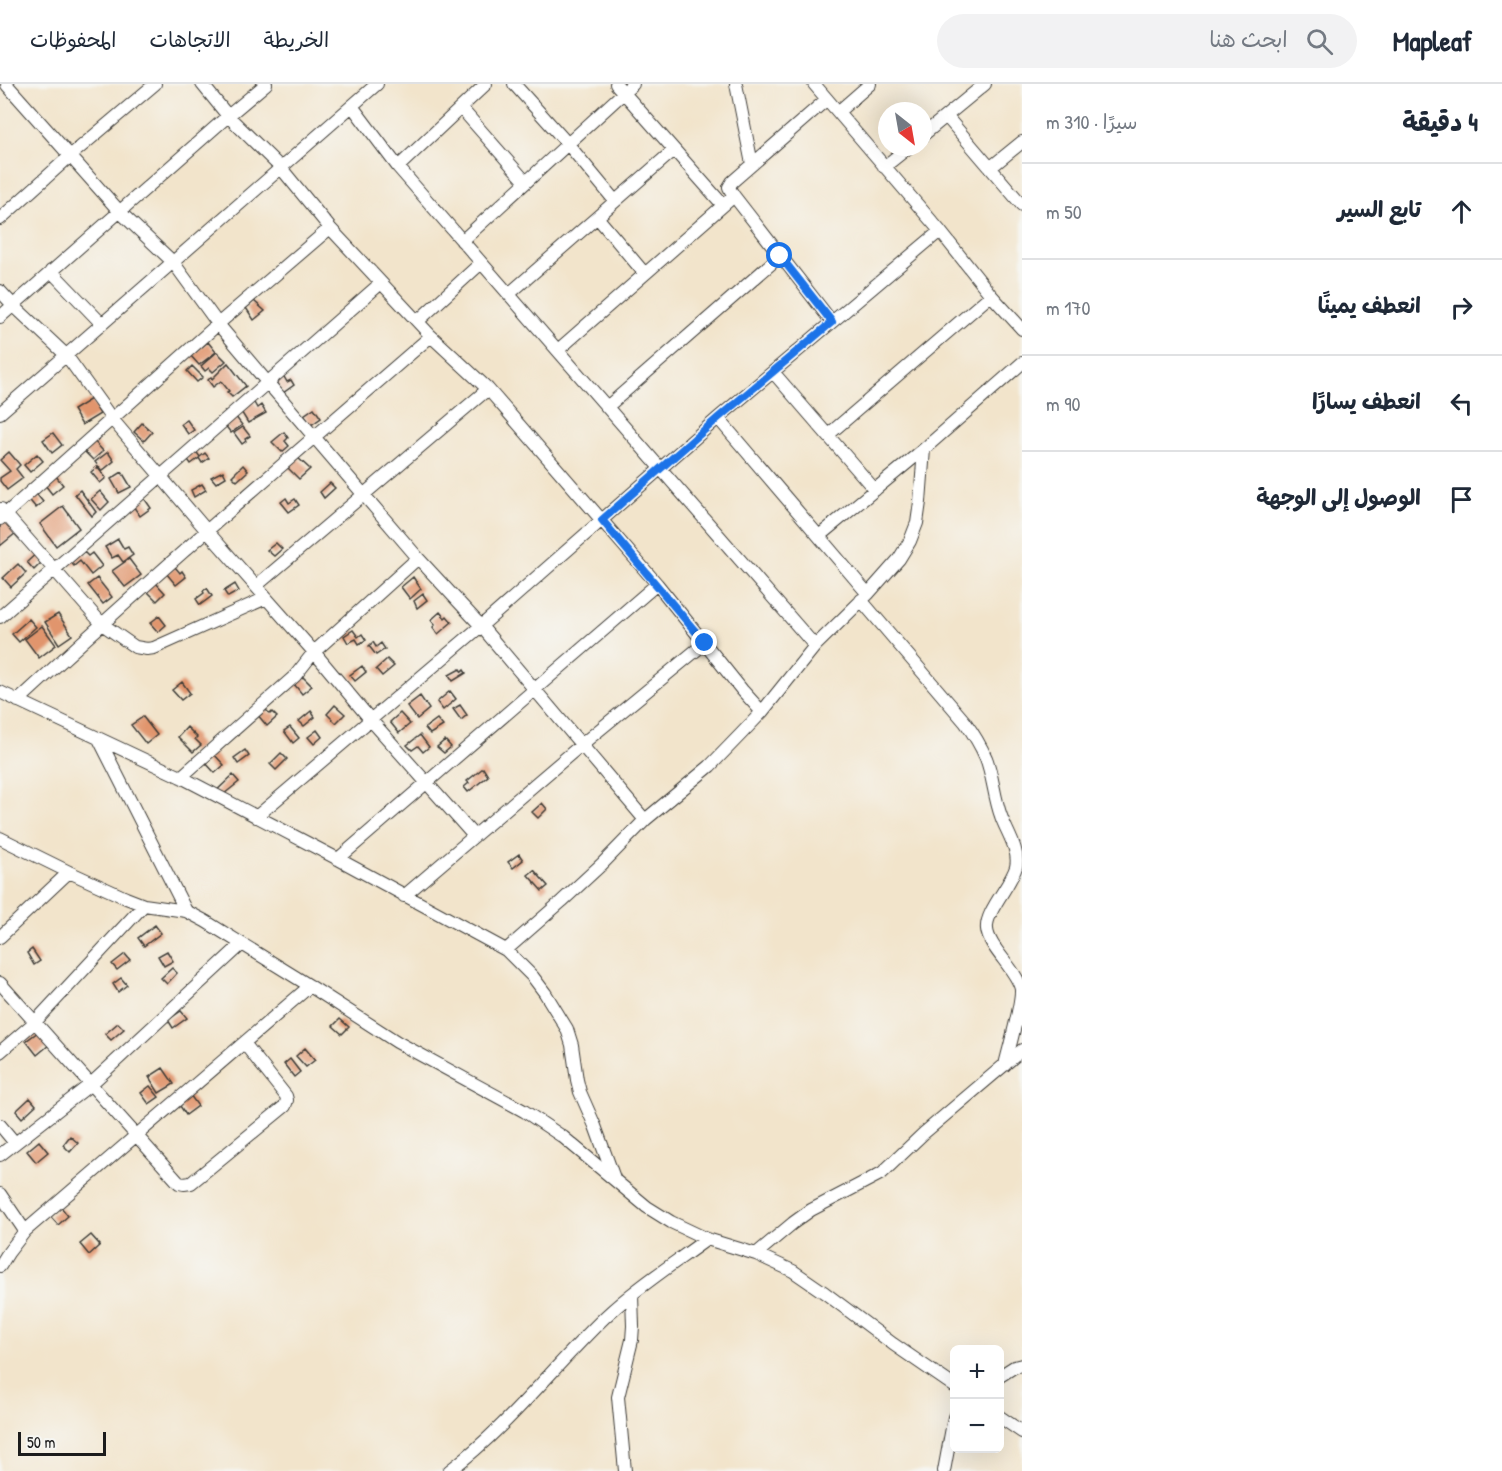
<!DOCTYPE html>
<html lang="ar">
<head>
<meta charset="utf-8">
<style>
	body { margin:0; font-family:"Patrick Hand","Playpen Sans Arabic",sans-serif; background:#f2f2f3; color:#1f2937; direction:rtl }
	.controls { position:absolute; right:18px; bottom:18px; display:grid; overflow:hidden; border-radius:9px; box-shadow:0 6px 24px #0002 }
	.controls button { width:54px; height:54px; display:grid; place-items:center; padding:0; border:0; border-bottom:2px solid #e0e1e3; background:#fff; color:#1f2937; font:30px sans-serif }
	.compass { position:absolute; left:878px; top:18px; width:54px; height:54px; border-radius:50%; background:#fff; box-shadow:0 6px 24px #0002; rotate:149deg }
	.scale { position:absolute; left:18px; bottom:15px; width:88px; box-sizing:border-box; padding-left:6px; border:3px solid #1c1c1c; border-top:0; font-size:16px; line-height:21px; white-space:nowrap; color:#1c1c1c; -webkit-text-stroke:4px #f6f6f2; paint-order:stroke }
	.stop { position:absolute; width:18px; height:18px; margin:-14px; border:4px solid #1a73e8; border-radius:50%; background:#fff }
	.stop.end { background:#1a73e8; border-color:#fff; box-shadow:0 2px 6px #0008 }
	.list { margin:0; padding:0; list-style:none }
	h2 { display:flex; justify-content:space-between; align-items:center; height:78px; margin:0; padding:0 24px; font-size:26px }
	h2 small { font-size:20px; font-weight:400; color:#747a83 }
	.list li { display:grid; grid-template-columns:39px 1fr auto; gap:18px; align-items:center; box-sizing:border-box; height:96px; padding:0 24px; border-top:2px solid #e0e1e3 }
	.list b { display:block; font-size:22px; white-space:nowrap }
	.list em { font-size:20px; font-style:normal; color:#747a83 }
	.icon { flex:none; width:33px; height:33px; fill:none; stroke:currentColor; stroke-width:2; stroke-linecap:round; stroke-linejoin:round }
	.map { position:relative; flex:none; width:1022px; height:1387px; overflow:hidden; direction:ltr }
	header { display:flex; align-items:center; gap:36px; box-sizing:border-box; height:84px; padding:0 30px; background:#fff; border-bottom:2px solid #e0e1e3 }
	header strong { font-size:28px }
	nav { display:flex; gap:33px; margin-inline-start:auto; font-size:21px }
	.search { width:420px; height:54px; background:#f2f2f3; display:flex; align-items:center; gap:15px; box-sizing:border-box; padding:0 21px; border-radius:33px; color:#747a83; font-size:22px }
	main { display:flex }
	aside { flex:1; background:#fff }
	.map>svg:first-child { display:block }
	.building { fill:#e1956d }
	.lines { fill:none; stroke-linecap:round; stroke-linejoin:round }
	.minor-casing { stroke:#3c3a36; stroke-width:14 }
	.minor { stroke:#fff; stroke-width:12 }
	.route { stroke:#1a73e8; stroke-width:8 }
</style>
</head>
<body>
<header>
<strong>Mapleaf</strong>
<div class="search"><svg class="icon" aria-label="search" viewBox="0 0 24 24"><circle cx="10" cy="10" r="6"/><path d="M15 15l6 6"/></svg>ابحث هنا</div>
<nav><a>الخريطة</a><a>الاتجاهات</a><a>المحفوظات</a></nav>
</header>
<main>
<aside>
<h2>4 دقيقة<small>سيرًا · 310 m</small></h2>
<ul class="list">
<li><svg class="icon" aria-label="ahead" viewBox="0 0 24 24"><path d="M12 20V5M6 11l6-6 6 6"/></svg><div><b>تابع السير</b></div><em>50 m</em></li>
<li><svg class="icon" aria-label="right" viewBox="0 0 24 24"><path d="M7 20v-9h11M14 6l5 5-5 5"/></svg><div><b>انعطف يمينًا</b></div><em>170 m</em></li>
<li><svg class="icon" aria-label="left" viewBox="0 0 24 24"><path d="M17 20v-9H6M10 6l-5 5 5 5"/></svg><div><b>انعطف يسارًا</b></div><em>90 m</em></li>
<li><svg class="icon" aria-label="arrive" viewBox="0 0 24 24"><path d="M6 21V4h12l-3 4 3 4H6"/></svg><div><b>الوصول إلى الوجهة</b></div></li>
</ul>
</aside>
<div class="map">
<svg width="1022" height="1387" viewBox="0 0 1022 1387">
	<rect width="100%" height="100%" fill="#f6f6f2"/>
	<filter id="ink" filterUnits="userSpaceOnUse"><feTurbulence type="fractalNoise" baseFrequency=".0167" numOctaves="2"/><feDisplacementMap in="SourceGraphic" scale="12" xChannelSelector="R" yChannelSelector="G"/><feConvolveMatrix kernelMatrix="1 2 1 2 8 2 1 2 1" color-interpolation-filters="sRGB"/></filter>
	<filter id="wash" filterUnits="userSpaceOnUse"><feTurbulence type="fractalNoise" baseFrequency=".008" numOctaves="4" result="noise"/><feDisplacementMap in="SourceGraphic" scale="24" xChannelSelector="R" yChannelSelector="G"/><feGaussianBlur stdDeviation="1.35" result="paint"/><feColorMatrix in="noise" values="0 0 0 0 0 0 0 0 0 0 0 0 0 0 0 0 0 1.4 0 .05"/><feComposite in="paint" operator="in"/></filter>
	<g filter="url(#wash)">
		<rect width="100%" height="100%" fill="#f2e4cb"/>
		<g id="blocks">
			<!-- building -->
			<path class="building" d="M254,217L265,227L254,236L246,224Z
				M208,258L216,268L199,281L191,272Z
				M217,268L226,277L213,288L209,284L205,287L201,282Z
				M228,279L246,302L232,313L227,308L229,307L221,297L213,303L208,296L211,293L212,295Z
				M192,282L203,293L197,298L187,287Z
				M283,291L287,298L291,296L294,301L283,309L275,297Z
				M91,315L100,330L82,341L73,326Z
				M253,317L257,324L261,321L266,329L248,339L240,326Z
				M314,324L321,334L311,341L304,331Z
				M235,332L242,341L231,349L224,340Z
				M187,336L194,346L188,350L181,340Z
				M142,339L152,348L144,357L134,348Z
				M243,343L250,352L245,355L246,357L242,360L234,349Z
				M284,348L288,354L285,357L289,362L282,368L272,358Z
				M53,349L62,361L52,369L43,356Z
				M94,357L103,367L93,376L84,367Z
				M195,366L200,373L205,369L209,374L202,379L199,374L191,380L186,373Z
				M9,368L20,381L16,385L23,394L7,406L0,397V394L10,387L0,376Z
				M108,368L114,377L102,387L95,378Z
				M37,370L43,377L30,388L24,381Z
				M297,373L310,385L299,395L288,384Z
				M243,381L248,387L237,397L232,392Z
				M97,383L106,394L100,399L91,388Z
				M223,387L226,393L216,399L211,393Z
				M122,388L131,403L119,409L111,395Z
				M55,391L63,401L52,410L45,401Z
				M330,399L335,404L324,414L320,408Z
				M202,400L206,406L194,413L191,406Z
				M80,406L96,428L92,432L75,410Z
				M34,407L43,418L36,424L27,413Z
				M100,407L109,418L101,426L91,415Z
				M144,414L151,424L140,432L133,422Z
				M286,414L289,419L295,415L299,421L289,428L281,418Z
				M63,422L79,444L56,462L40,440Z
				M6,436L16,449L0,462V441Z
				M118,455L124,465L128,463L133,471L123,478L118,471L112,474L105,463Z
				M276,459L282,465L274,472L267,466Z
				M82,466L88,472L92,469L102,482L91,491L80,477L74,482L69,476Z
				M39,467L46,474L34,486L27,478Z
				M129,475L141,491L125,503L112,487Z
				M18,480L26,489L11,503L3,494Z
				M175,483L180,489L182,487L186,493L176,501L166,489Z
				M413,493L421,505L410,515L401,503Z
				M97,494L112,513L103,520L88,501Z
				M155,498L165,509L157,517L146,506Z
				M235,500L239,507L228,513L224,507Z
				M207,504L212,512L200,521L196,515L204,509L203,507Z
				M423,510L427,516L417,524L414,517Z
				M440,528L445,534L447,532L452,538L438,550L433,543L435,541L431,536Z
				M58,530L72,551L59,560L45,538Z
				M159,532L166,541L158,548L150,539Z
				M29,535L36,543L19,558L12,550Z
				M42,542L56,561L39,574L25,555Z
				M353,546L358,553L362,550L366,556L359,560L356,555L348,559L344,552Z
				M373,558L376,563L381,559L385,565L376,571L369,562Z
				M387,575L394,582L382,592L376,585Z
				M362,582L366,588L355,597L350,591Z
				M460,585L462,588L464,586L466,589L453,597L449,591Z
				M303,593L312,602L302,610L294,600Z
				M182,598L190,609L181,616L172,606Z
				M450,607L456,615L443,626L437,618Z
				M420,612L429,625L417,635L407,622Z
				M335,621L345,630L336,639L327,630Z
				M460,621L467,631L461,636L453,625Z
				M264,624L270,630L272,628L277,633L267,642L257,630Z
				M311,627L315,633L304,642L299,637Z
				M400,629L410,640L399,649L390,638Z
				M143,633L157,651L146,660L131,641Z
				M437,635L443,642L430,650L425,644Z
				M187,643L197,653L195,655L201,661L193,668L178,653Z
				M290,643L299,654L293,659L284,647Z
				M317,646L322,653L314,660L308,653Z
				M420,651L429,663L423,668L418,662L412,666L407,661Z
				M445,656L451,663L444,669L437,663Z
				M245,666L249,672L238,680L234,674Z
				M213,669L224,681L215,689L204,677Z
				M281,669L287,675L276,686L270,680Z
				M483,684L488,692L468,708L464,703L469,699L467,697Z
				M233,691L239,698L219,714L212,711Z
				M542,719L547,725L538,734L532,728Z
				M519,770L523,776L513,784L508,778Z
				M534,786L548,802L542,807L528,791Z
				M155,841L161,849L144,862L138,854Z
				M32,865L40,877L34,881L27,869Z
				M167,867L173,877L164,882L158,872Z
				M125,870L130,876L117,886L112,880Z
				M172,884L177,889L167,900L161,894Z
				M121,894L127,901L118,908L113,900Z
				M181,927L187,934L173,944L168,936Z
				M340,935L349,943L342,950L333,942Z
				M118,939L124,945L111,956L105,950Z
				M38,948L49,961L37,971L26,957Z
				M305,964L315,976L306,983L296,972Z
				M290,975L300,988L294,993L284,980Z
				M163,984L174,1000L159,1009L149,993Z
				M150,1002L159,1013L149,1020L141,1009Z
				M190,1011L198,1022L186,1031L178,1019Z
				M30,1014L36,1021L22,1034L16,1027Z
				M70,1052L78,1059L70,1068L63,1061Z
				M39,1057L48,1068L36,1078L27,1067Z
				M61,1123L68,1132L58,1141L50,1132Z
				M91,1151L100,1161L89,1171L80,1160Z"/>
		</g>
	</g>
	<g filter="url(#ink)">
		<use href="#blocks" fill-opacity="0" stroke="#3c3a36" stroke-width="1.5"/>
		<g class="lines">
			<!-- minor casing -->
			<g class="minor-casing">
				<path id="minor" d="M202,0L228,32L281,84L330,144L431,252L488,305L657,500L742,606L762,628
					M514,0L567,59L615,117
					M616,0L723,121
					M736,0L752,80
					M814,0L940,147L991,211L1022,245
					M7,1L120,128L173,178L218,240L267,298L418,474L481,542L645,736
					M827,15L732,98L729,103L731,107L734,112L832,238
					M352,22L398,83L815,562
					M461,24L526,98
					M838,28L870,0
					M946,32L1022,121
					M923,51L985,0
					M398,83L486,0
					M884,83L909,63
					M990,84L1022,58
					M597,133L645,190
					M0,135L70,72L155,0
					M462,157L633,0
					M51,187L102,240
					M0,207L13,221L66,271L112,335L207,447L314,568L370,635L474,752
					M509,210L674,66
					M0,233L228,32L266,0
					M418,237L481,179
					M558,266L734,112
					M773,288L875,406
					M607,323L780,172
					M0,329L377,0
					M718,334L868,510
					M828,351L991,211
					M1,425L102,540L135,563L147,565L154,564L266,514
					M0,435L218,240L330,144
					M819,452L924,365L1022,279
					M256,502L488,305
					M861,516L965,638C973,649 980,660 986,674C993,692 994,713 1001,732C1006,747 1020,766 1016,783C1011,801 985,828 987,845C988,863 1017,886 1021,905C1022,920 1009,964 1005,981
					M0,533L381,199
					M0,608L181,693L338,775L506,866L533,893L545,909L567,945L572,961L577,996L580,1008L595,1042L614,1094
					M18,617C153,492 292,372 431,252
					M99,655L186,827
					M181,693L295,592L314,568L418,474
					M256,733L481,542L718,334L940,147
					M0,754L69,788L126,814L144,821L186,827L205,837L310,902L397,958L524,1027L563,1053L647,1123L671,1138L707,1155L756,1170L793,1187L825,1209L893,1260L954,1302
					M338,775L657,500
					M404,812L581,661L705,559
					M0,853L69,788
					M506,866L562,817L602,780L645,736L710,682L742,649L762,628L815,562L868,510L899,475L910,457L917,439L920,418L924,365
					M0,899L179,1099L184,1100L191,1099L285,1022L287,1016L286,1012L244,959
					M0,968L35,938L144,821
					M0,1041L15,1059
					M0,1071L91,1000L242,860
					M0,1110L25,1147
					M756,1170L793,1139L811,1126L882,1089L924,1049L1022,966
					M0,1182L8,1169L25,1147L310,902
					M1000,1292L1014,1283L1022,1281
					M1000,1333L1022,1348
					M449,1387C508,1343 552,1284 605,1233C636,1204 673,1180 707,1155
					M625,1387L618,1313L632,1256L633,1242L632,1211
					M944,1387L954,1333"/>
			</g>
			<!-- minor -->
			<use href="#minor" class="minor"/>
		</g>
	</g>
	<g class="lines" filter="url(#ink)">
		<!-- route -->
		<path class="route" d="M705,559L602,436L718,334L832,238L780,172"/>
	</g>
</svg>
<div class="controls">
<button>+</button>
<button>−</button>
</div>
<svg class="compass" viewBox="-18 -18 36 36"><path d="M0-13l5 13h-10z" fill="#e53935"/><path d="M0 13l5-13h-10z" fill="#747a83"/></svg>
<div class="scale">50 m</div>
<div class="stop" style="left:780px;top:172px"></div>
<div class="stop end" style="left:705px;top:559px"></div>
</div>
</main>
</body>
</html>
